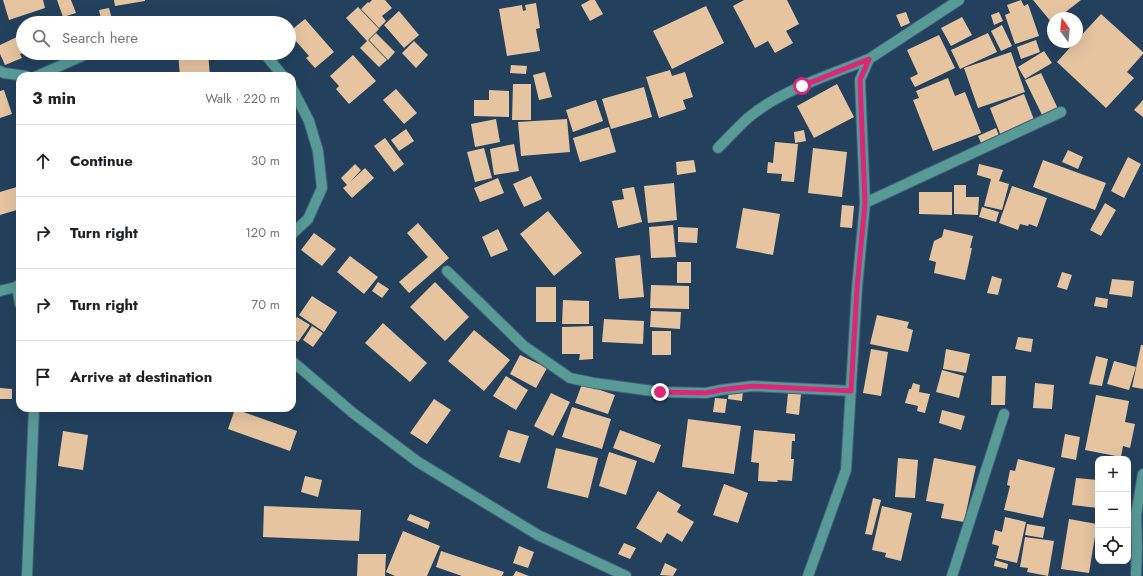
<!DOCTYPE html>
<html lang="en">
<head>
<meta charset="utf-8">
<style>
	body { margin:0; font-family:Jost,sans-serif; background:#f2f2f2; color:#202124 }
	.controls { position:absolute; right:12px; bottom:12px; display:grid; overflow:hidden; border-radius:8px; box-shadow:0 4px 16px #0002 }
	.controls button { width:36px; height:36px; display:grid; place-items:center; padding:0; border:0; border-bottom:1px solid #e0e0e0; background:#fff; color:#202124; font:20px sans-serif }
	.compass { position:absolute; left:1047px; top:12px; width:36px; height:36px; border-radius:50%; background:#fff; box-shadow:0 4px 16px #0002; rotate:345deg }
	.stop { position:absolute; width:12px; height:12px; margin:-9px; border:3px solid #db2777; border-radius:50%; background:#fff }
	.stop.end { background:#db2777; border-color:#fff; box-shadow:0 1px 4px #0008 }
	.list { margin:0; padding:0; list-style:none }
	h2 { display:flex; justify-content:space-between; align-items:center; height:52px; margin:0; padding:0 16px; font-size:17px }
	h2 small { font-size:13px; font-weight:400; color:#757577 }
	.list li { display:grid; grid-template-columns:26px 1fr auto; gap:12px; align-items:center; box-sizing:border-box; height:72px; padding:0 16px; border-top:1px solid #e0e0e0 }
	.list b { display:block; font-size:15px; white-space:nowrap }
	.list em { font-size:13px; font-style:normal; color:#757577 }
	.icon { flex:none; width:22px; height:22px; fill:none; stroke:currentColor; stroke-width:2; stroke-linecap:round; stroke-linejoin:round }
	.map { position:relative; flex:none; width:1143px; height:576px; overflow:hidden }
	.search { position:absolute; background:#fff; box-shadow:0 4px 16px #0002; left:16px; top:16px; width:280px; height:44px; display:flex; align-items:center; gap:10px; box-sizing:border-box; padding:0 14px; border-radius:22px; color:#757577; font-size:15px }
	.panel { position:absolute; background:#fff; box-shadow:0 4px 16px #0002; left:16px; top:72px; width:280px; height:340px; border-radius:12px }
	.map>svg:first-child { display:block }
	.building { fill:#e6c4a0 }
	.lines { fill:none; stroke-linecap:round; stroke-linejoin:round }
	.minor-casing { stroke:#435f79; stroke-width:12 }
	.minor { stroke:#589b96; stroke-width:10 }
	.route { stroke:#db2777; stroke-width:5 }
</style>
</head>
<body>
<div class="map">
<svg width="1143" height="576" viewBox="0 0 1143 576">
	<rect width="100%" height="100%" fill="#23415d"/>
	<!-- building -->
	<path class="building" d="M3,0H43L45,8L9,20Z
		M57,0H71L76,13L63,17Z
		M114,0H145V1L115,6Z
		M372,0H385L392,8L382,16L386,21L379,28L361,9L368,2L369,3Z
		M590,0H595L603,14L590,21L581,5Z
		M744,0H787L799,24L786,31L793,43L775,53L768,41L755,48L733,6Z
		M1021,0L1024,6L1028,4L1039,36L1015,44L1005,15L1010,13L1007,5Z
		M1033,0H1081L1058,18H1053V22L1052,23Z
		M536,3L540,28L536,29L540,51L507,56L499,9L522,5L523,11L526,10L525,5Z
		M706,6L724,43L672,69L653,31Z
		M358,7L379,29L367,41L346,18Z
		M109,8L113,23H102L99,10Z
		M399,11L419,35L404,48L384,25Z
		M906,12L910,23L901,27L896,15Z
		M999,12L1003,21L994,25L991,15Z
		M1101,14L1143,52V54L1127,72L1134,78L1106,108L1057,62L1075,42H1077V40Z
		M962,17L972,35L951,46L941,28Z
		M305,19L334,52L315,68L306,58L309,56L295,40L293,43L289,38V32Z
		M1002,25L1012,46L1001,51L991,31Z
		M376,33L395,52L388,60L369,40Z
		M988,33L997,52L960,69L951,50Z
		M23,34V53L20,54L22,58L5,65L0,54V45Z
		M939,35L955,68L915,87L910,78L918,74L907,50Z
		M368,40L387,60L379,67L360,48Z
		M1036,40L1040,52L1021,59L1017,47Z
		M414,41L428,55L416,68L402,53Z
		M1044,51L1052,63L1025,79L1018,67Z
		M1011,52L1025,92L978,108L964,68Z
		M178,53H208L210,76H180Z
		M353,55L376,81L349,104L336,89L339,86L330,76Z
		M511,65L527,66L526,74L510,73Z
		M670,70L672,76L685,72L693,97L683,100L686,109L659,118L646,77Z
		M545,72L552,97L539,100L533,75Z
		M1041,73L1059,111L1044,119L1025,80Z
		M948,78L955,96L965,92L981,133L933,151L913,100L919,98L916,91Z
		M513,84H531V120H512Z
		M837,84L854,117L814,138L797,106Z
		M644,87L652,117L611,129L602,99Z
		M396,89L417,113L404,124L383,100Z
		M4,90L12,114L0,118V91Z
		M489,90L509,91V117L474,116V100H489Z
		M1024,94L1035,122L1001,136L990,108Z
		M596,100L603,121L573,132L566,110Z
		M1143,100V117L1134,110Z
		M496,119L500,142L475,147L471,124Z
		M567,119L570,152L521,156L518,122Z
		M609,127L616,152L580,162L573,138Z
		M996,128L1000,138L982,145L978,136Z
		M406,129L414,141L399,151L391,140Z
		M804,130L806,141L795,143L794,132Z
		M385,138L404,164L394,172L374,146Z
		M775,142L798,144L794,182L781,181L782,174L767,173L768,162L773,163Z
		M514,144L519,171L494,175L490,149Z
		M484,148L492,178L475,182L467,152Z
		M813,148L847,152L842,197L808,193Z
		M1068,150L1083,157L1078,169L1062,162Z
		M1128,157L1141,164L1124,198L1111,191Z
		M694,160L696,172L677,175L676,162Z
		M1043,160L1106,183L1095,210L1033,187Z
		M355,164L361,170L350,182L365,168L374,178L352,198L343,188L347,185L341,178Z
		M979,164L1003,170L999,181L1009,184L1002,210L984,206L991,179L977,175Z
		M531,176L542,199L524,207L513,184Z
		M498,178L504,193L480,202L474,188Z
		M674,183L677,220L648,223L644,186Z
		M954,185H966V197H979L978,215L954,214Z
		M20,186V209L0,215V192Z
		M1012,186L1047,198L1037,227L1029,224L1028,226L1020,224L1018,230L999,223Z
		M634,187L642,222L618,228L612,201L624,199L622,189Z
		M919,192H952V215L919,214Z
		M1105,203L1116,210L1101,236L1090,230Z
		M842,205L854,206L852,228L840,227Z
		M982,207L999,212L996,222L979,217Z
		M743,208L780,214L773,255L736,248Z
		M548,211L582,253L554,276L520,234Z
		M418,223L449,258L409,293L399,282L428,257L407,233Z
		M673,225L676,257L651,258L649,227Z
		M678,227L698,228L697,243L678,242Z
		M498,229L508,250L491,257L482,237Z
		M944,229L973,236L970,248H972L965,280L934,273L936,262L929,260L934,241L942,237Z
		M314,233L336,249L322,266L301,250Z
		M640,255L644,297L619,299L615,258Z
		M350,256L378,277L364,294L337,272Z
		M677,262H691V283H677Z
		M1062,272L1072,275L1067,290L1057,287Z
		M992,276L1002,279L998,295L987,293Z
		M1112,279L1134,281L1132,297L1109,294Z
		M378,282L389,289L382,298L372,291Z
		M435,282L469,317L445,341L410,307Z
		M651,285L689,286V309L650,308Z
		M536,287H556V322H536Z
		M312,296L337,312L324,332L299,315Z
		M1096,297L1108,299L1107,308L1094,306Z
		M563,300L589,301V324H562Z
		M651,311L681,312L680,329L650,327Z
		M877,315L909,322L907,328L913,330L908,352L870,344Z
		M297,317L310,325L298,342L292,338V324Z
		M604,319L644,321L643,344L602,342Z
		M383,323L427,363L410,382L365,343Z
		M312,326L323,333L313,347L303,340Z
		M593,326V359L579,360L580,354H562V327Z
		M474,330L510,360L484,391L448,361Z
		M652,331H671V355H652Z
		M1018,337L1033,339L1031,352L1015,349Z
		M1141,345H1143V389L1132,387Z
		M871,349L888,352L881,396L863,393Z
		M946,349L970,354L966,373L943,369Z
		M520,355L547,368L536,388L510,374Z
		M1096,356L1108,359L1102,386L1089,384Z
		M1114,361L1136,367L1129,390L1107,384Z
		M942,370L964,376L959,398L936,392Z
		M506,376L528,390L516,410L493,396Z
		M992,376H1006L1005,405H991Z
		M913,383L920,385L919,392L930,394L925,413L917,411L918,406L905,403L909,389H911Z
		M1035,383L1054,385L1052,409L1033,408Z
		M582,384L615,395L608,414L575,403Z
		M0,388L12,389V399H0Z
		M729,389L743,390L742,401L728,399Z
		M551,393L570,402L553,436L534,426Z
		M788,393L801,394L799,415L786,413Z
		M1096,395L1129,401L1125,422L1135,424L1130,448L1123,446L1121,457L1085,450Z
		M715,398L727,399L725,413L713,412Z
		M434,399L451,410L427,444L410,433Z
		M572,407L611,419L602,449L562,437Z
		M235,409L297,431L290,451L228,429Z
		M942,410L965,416L961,430L939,423Z
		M688,419L741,426L734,474L682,467Z
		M508,430L529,436L520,463L499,457Z
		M620,430L661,445L654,463L613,448Z
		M754,430L795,434V441H792L791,459H794L792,481L777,480L778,482L758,481L759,463L751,462Z
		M63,431L88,435L83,470L58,466Z
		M1065,434L1080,437L1076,460L1061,457Z
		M556,448L598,458L588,498L547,488Z
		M609,452L637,461L626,495L599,486Z
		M898,458L918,460L915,498L895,497Z
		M934,458L976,466L964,522L941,518L944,504L926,501Z
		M1018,459L1055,468L1043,518L1004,510L1010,486L1007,485L1010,470L1015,471Z
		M305,476L322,480L318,497L301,492Z
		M1076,478L1098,480V508L1072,505Z
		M724,484L748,493L738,523L713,515Z
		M658,491L681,505L677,512L694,522L682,542L667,533L661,543L636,528Z
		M873,498L881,500L872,535L865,534Z
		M264,506L361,510L359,541L263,537Z
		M882,506L912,513L901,561L885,557L886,553L872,550Z
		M410,514L430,522L428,529L407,520Z
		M1005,517L1026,522L1017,563L996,558L999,546L992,544L995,530L1002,532Z
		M1069,519L1097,524L1089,573L1061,569Z
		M1027,524L1045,527L1043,538L1025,535Z
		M403,531L440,546L427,576H395L386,572Z
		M1025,537L1054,541L1048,576L1027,572L1028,568L1020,567Z
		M624,543L636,548L630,559L618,554Z
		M519,546L534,552L528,568L513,563Z
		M441,551L504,572L502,576H462L436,567Z
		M358,554H386L385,576H357Z
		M995,560L1008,564L1007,569L994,566Z
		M665,563L677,569L673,576L660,575Z
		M516,571L529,576H513Z"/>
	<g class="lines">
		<!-- minor casing -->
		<g class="minor-casing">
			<path id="minor" d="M188,23H196
				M264,53L283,76
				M0,71L4,73L26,76
				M37,76L89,53
				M292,88L309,121L318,151L322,188L308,219L292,234
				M718,148C728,138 738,127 748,118C781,90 830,75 869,59
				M865,203L1061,112
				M447,271L524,346L570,378L594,383L660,392L706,393L720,390L753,386L851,391
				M17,286L20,304
				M0,291L20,286
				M292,361L353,413L418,462L538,535L626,576
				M1136,574L1137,547L1136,515L1143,474
				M27,576L34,408
				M808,576L846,470L857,288L865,203L860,80L869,59L959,0
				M952,576L1004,414"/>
		</g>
		<!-- minor -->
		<use href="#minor" class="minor"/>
	</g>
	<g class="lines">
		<!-- route -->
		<path class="route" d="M660,392L706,393L720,390L753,386L851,391L857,288L865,203L860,80L869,59L802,86"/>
	</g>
</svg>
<div class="controls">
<button>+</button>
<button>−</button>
<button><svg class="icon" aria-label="locate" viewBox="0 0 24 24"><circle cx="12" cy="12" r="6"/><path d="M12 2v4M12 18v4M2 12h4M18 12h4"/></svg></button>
</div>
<svg class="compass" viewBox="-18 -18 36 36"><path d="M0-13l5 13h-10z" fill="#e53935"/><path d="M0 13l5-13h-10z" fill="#757577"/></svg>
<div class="stop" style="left:802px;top:86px"></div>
<div class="stop end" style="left:660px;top:392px"></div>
<div class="search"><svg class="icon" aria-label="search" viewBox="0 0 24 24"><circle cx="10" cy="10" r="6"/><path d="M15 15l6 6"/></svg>Search here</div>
<section class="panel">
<h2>3 min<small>Walk · 220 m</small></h2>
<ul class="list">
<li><svg class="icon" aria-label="ahead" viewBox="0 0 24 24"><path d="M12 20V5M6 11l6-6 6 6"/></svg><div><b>Continue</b></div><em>30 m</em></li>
<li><svg class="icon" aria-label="right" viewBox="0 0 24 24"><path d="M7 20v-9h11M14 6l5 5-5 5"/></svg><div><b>Turn right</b></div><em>120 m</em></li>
<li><svg class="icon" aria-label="right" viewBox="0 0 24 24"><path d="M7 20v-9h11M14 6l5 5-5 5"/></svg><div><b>Turn right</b></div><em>70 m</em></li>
<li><svg class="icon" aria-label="arrive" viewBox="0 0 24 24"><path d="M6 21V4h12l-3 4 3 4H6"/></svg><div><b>Arrive at destination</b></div></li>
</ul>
</section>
</div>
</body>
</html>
